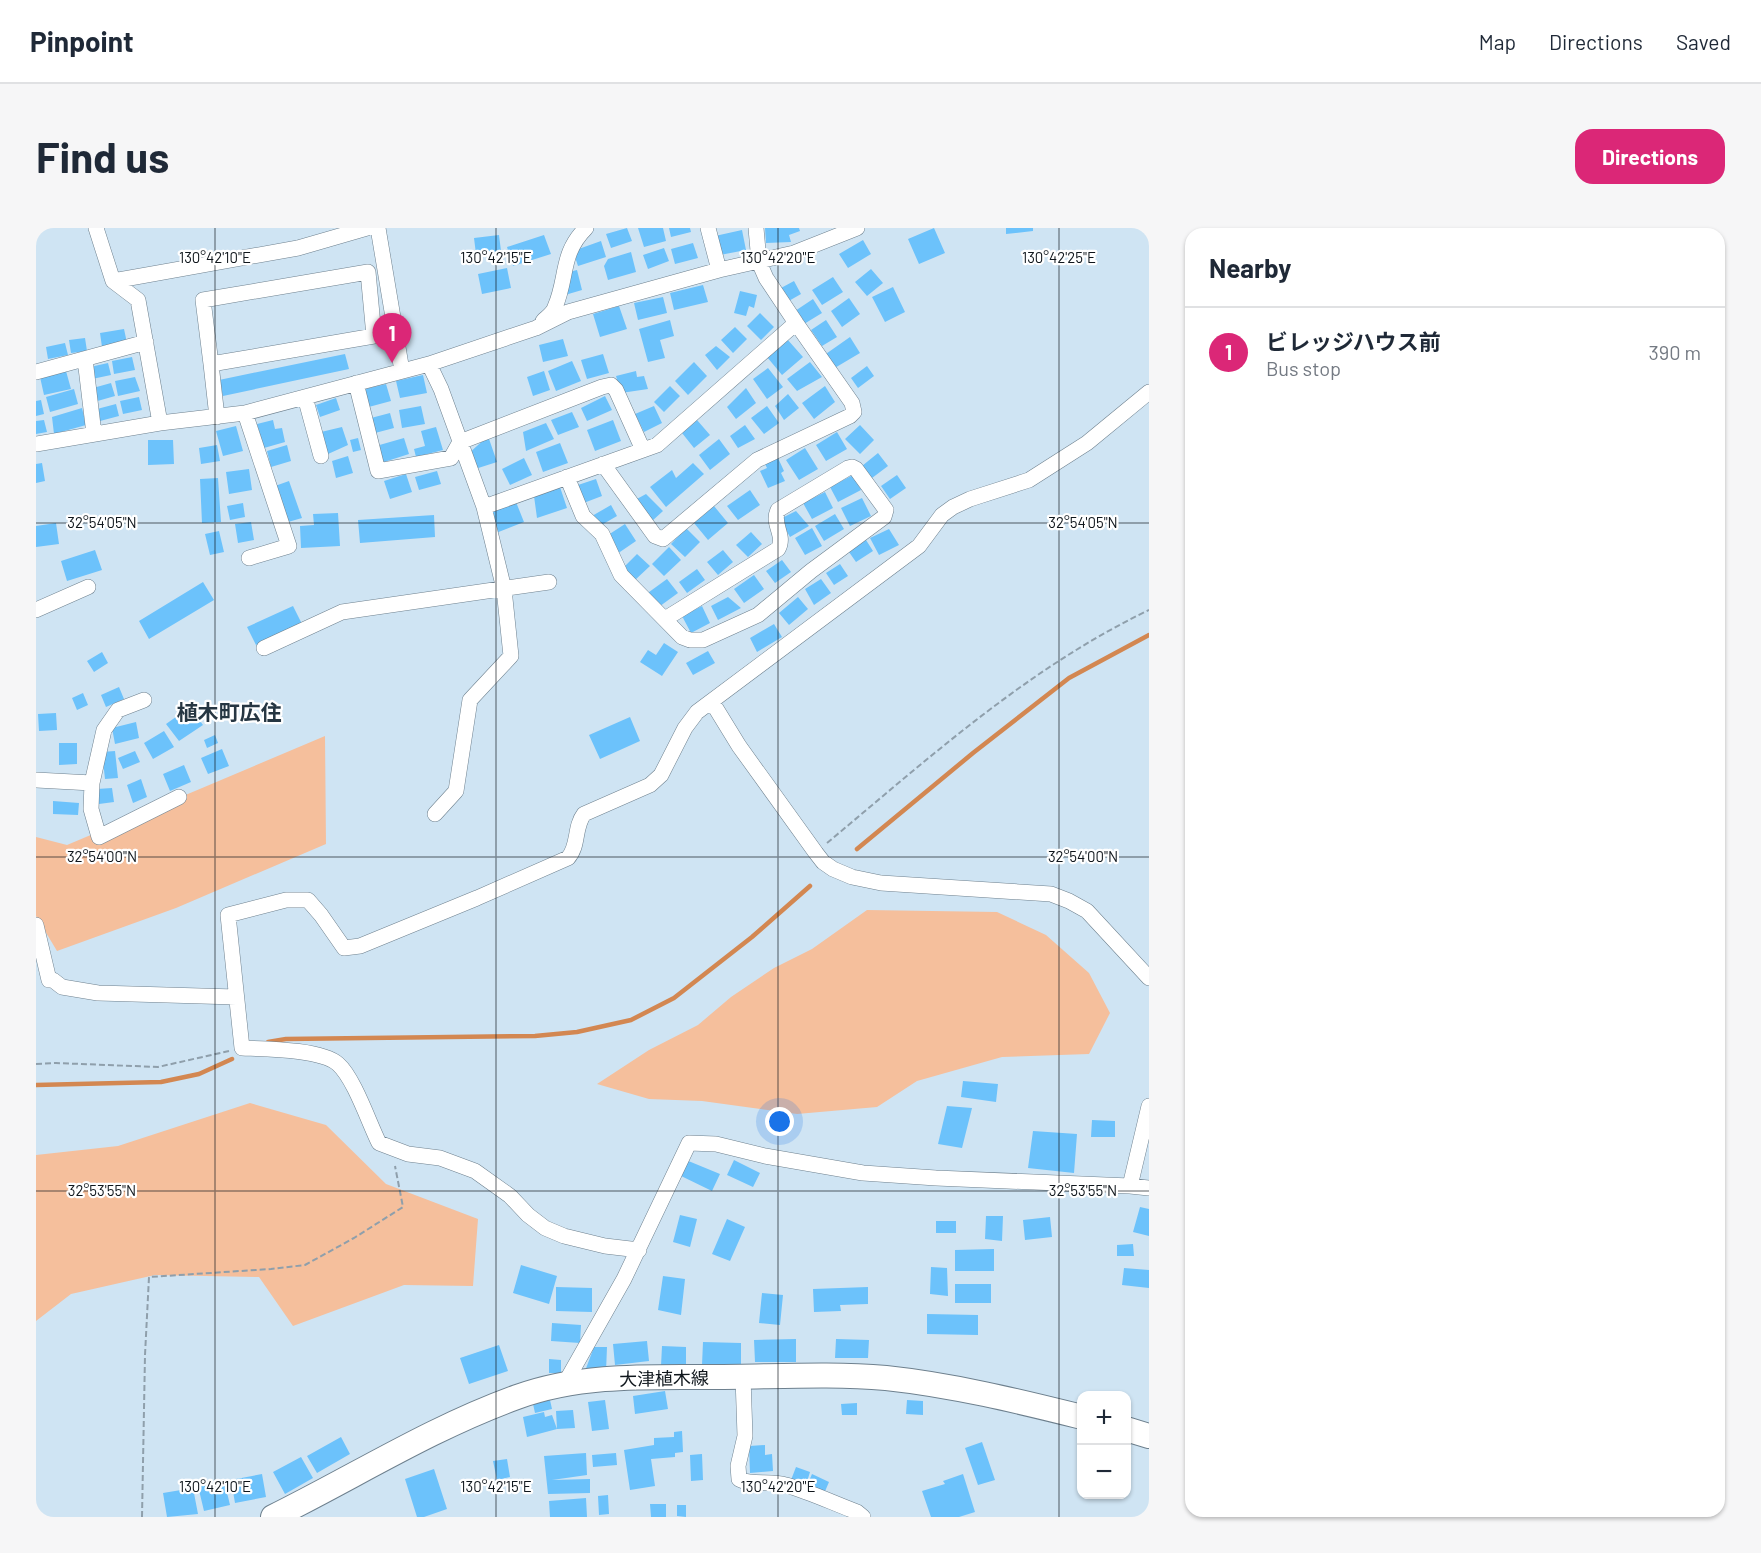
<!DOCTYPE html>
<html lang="en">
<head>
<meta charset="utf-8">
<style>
	body { margin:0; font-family:Barlow,"Noto Sans JP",sans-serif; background:#f6f6f7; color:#1f2937 }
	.controls { position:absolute; right:18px; bottom:18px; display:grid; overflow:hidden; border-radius:12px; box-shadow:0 2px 4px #0004 }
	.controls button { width:54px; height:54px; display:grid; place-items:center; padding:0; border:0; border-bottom:2px solid #e0e1e3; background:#fff; color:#1f2937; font:30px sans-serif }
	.you { position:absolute; left:744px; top:894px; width:21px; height:21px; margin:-15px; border:4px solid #fff; border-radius:50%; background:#1a73e8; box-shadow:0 0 0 9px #1a73e833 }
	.badge { display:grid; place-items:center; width:39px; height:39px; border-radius:50%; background:#db2777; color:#fff; font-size:20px; font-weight:700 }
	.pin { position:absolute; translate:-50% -50px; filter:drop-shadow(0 2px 3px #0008) }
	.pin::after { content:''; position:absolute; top:32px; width:21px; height:18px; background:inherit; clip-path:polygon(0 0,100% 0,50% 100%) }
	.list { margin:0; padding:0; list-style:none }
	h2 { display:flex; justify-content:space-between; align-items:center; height:78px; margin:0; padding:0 24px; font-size:26px }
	h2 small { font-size:20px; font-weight:400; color:#747a83 }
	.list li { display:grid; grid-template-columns:39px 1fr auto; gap:18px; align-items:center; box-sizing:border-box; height:90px; padding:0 24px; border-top:2px solid #e0e1e3 }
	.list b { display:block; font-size:22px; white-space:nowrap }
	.list p { margin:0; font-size:20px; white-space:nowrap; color:#747a83 }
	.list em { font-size:20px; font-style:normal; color:#747a83 }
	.map { position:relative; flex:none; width:1113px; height:1289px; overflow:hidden; border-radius:18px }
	header { display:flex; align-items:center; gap:36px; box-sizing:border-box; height:84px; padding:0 30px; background:#fff; border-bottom:2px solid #e0e1e3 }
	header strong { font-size:28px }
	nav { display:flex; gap:33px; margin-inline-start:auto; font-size:21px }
	.intro { display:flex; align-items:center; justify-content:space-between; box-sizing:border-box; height:144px; padding:0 36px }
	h1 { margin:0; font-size:42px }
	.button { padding:15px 27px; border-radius:18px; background:#db2777; color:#fff; font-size:21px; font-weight:700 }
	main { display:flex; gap:36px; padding:0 36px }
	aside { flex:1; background:#fff; border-radius:18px; box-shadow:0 2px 4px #0004 }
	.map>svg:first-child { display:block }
	.green { fill:#f5bf9c }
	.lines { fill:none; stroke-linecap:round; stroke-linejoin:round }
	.stream { stroke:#d38751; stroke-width:4.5 }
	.building { fill:#6cc2fb }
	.minor-casing { stroke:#6e808e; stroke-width:16 }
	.primary-casing { stroke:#6e808e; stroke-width:26 }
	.path { stroke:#8f9fab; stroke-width:2; stroke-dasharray:6 3; stroke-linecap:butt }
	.minor { stroke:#fff; stroke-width:15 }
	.primary { stroke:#fff; stroke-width:24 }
	.ticks { fill:none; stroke:#0f161c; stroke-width:1.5; stroke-opacity:0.45 }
	.labels { text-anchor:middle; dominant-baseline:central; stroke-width:4.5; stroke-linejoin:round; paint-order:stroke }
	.street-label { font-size:18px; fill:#0f161c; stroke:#fff }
	.quarter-label { font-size:21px; font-weight:bold; fill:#263642; stroke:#fff }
	.ticks-label { font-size:15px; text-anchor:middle; fill:#0f161c; stroke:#fff; stroke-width:4.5; stroke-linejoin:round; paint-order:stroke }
</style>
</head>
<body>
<header>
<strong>Pinpoint</strong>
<nav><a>Map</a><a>Directions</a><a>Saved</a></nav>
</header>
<div class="intro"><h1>Find us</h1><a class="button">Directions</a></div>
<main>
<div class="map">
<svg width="1113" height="1289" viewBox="0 0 1113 1289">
	<rect width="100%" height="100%" fill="#cfe4f3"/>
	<!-- green -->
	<path class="green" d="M289,508L290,616L140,680L21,723L0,688V609L31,617Z
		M831,682L961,684L1010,707L1053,745L1074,785L1053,826L966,829L881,853L841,879L761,886L666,873L613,871L561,856L613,822L662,797L695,769L738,740L776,721Z
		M214,875L290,897L350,956L442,991L437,1058L368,1057L257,1098L223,1049L119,1047L35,1066L0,1093V927L82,918Z"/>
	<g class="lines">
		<!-- stream -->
		<path class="stream" d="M821,621L937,525L1033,450L1113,407
			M232,814L250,811L499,808L541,804L595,792L638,770L716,709L774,658
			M0,857L125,854L163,846L196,831"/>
	</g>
	<!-- building -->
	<path class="building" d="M591,0L596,13L575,20L570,6Z
		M602,0H627L630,13L608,19Z
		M633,0H654L655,4L635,9Z
		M729,0H763L764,3L753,7L755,14L730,15Z
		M898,0L909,25L883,36L872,11Z
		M970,0H997V3L970,6Z
		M706,2L710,22L684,27L679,8Z
		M463,7L465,23L440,26L438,10Z
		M508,7L515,26L477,38L471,19Z
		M827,12L835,26L812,40L803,26Z
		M565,13L570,29L542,38L537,23Z
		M657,15L662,30L639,36L635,21Z
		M628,20L633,33L612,41L607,27Z
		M595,24L600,44L572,52L568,38L572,31Z
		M471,40L475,60L446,66L442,46Z
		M835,41L847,55L831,68L819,54Z
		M541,42L546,62L529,67V45Z
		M797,49L807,64L786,77L776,62Z
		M758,53L765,66L751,74L745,60Z
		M667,57L672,74L638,82L634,65Z
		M857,59L869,84L849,94L836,69Z
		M704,63L721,67L718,80L713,78L710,88L698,85Z
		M627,69L631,85L602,92L598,75Z
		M813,70L824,86L806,99L795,83Z
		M777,71L786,85L768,96L759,83Z
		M583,78L591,101L564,109L557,86Z
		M724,85L738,99L725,112L711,98Z
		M634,92L638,108L624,112L629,130L612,134L603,101Z
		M790,92L801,109L786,118L775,102Z
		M699,99L711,111L697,125L685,112Z
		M88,101L91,115L66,119L64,105Z
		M814,109L824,125L797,141L787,128Z
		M49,110L51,123L35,125L33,112Z
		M527,111L532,128L507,134L503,117Z
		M751,111L767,129L746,147L731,129Z
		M29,115L32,127L12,131L10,119Z
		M680,118L694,129L681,142L669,127Z
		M309,126L313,141L187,168L183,152Z
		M567,126L573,145L551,151L545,132Z
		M96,129L99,142L78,146L76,133Z
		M536,133L545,153L520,163L512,143Z
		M658,134L671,148L652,167L639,153Z
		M774,134L786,149L761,163L751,151Z
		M72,135L75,147L56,151L54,139Z
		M831,138L838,148L822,160L815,150Z
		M732,140L747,159L731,171L717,151Z
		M30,143L35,161L8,167L4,149Z
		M508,143L514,162L497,168L491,149Z
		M600,143L601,149L608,148L612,161L585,165L580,148Z
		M387,147L391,165L364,170L360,153Z
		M99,149L104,163L82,168L79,153Z
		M75,155L79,168L58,174L57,160Z
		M350,156L355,173L329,180L325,162Z
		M634,158L644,168L628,184L618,174Z
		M789,158L799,174L778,191L766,175Z
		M710,160L720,175L700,191L691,179Z
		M38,161L42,176L14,184L10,169Z
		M752,166L763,180L748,192L739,178Z
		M569,168L576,182L551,193L545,180Z
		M103,169L106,182L87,186L84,173Z
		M300,170L304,182L284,189L280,177Z
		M5,172L8,186L0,188V173Z
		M80,176L83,188L64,193L61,181Z
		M385,178L389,196L366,200L363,182Z
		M618,178L626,195L608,204L599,186Z
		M731,178L743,195L728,206L715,190Z
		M46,180L50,197L18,206L16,189Z
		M536,184L543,199L522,207L515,192Z
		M354,185L358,200L339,205L335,190Z
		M8,192L11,204L0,206V193Z
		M237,192L239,201L246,200L249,214L228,220L221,196Z
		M577,192L585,213L559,223L551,202Z
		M661,192L674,207L658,220L646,205Z
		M510,195L518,211L490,223L487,204Z
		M709,197L719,211L702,220L694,208Z
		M824,197L838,212L824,226L809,211Z
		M200,198L207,223L187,228L180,203Z
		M306,199L312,217L292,226L285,204Z
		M400,199L407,222L380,229L378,221L389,218L385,203Z
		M801,204L811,221L790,233L780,217Z
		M452,208L461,234L436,242L431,227Z
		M322,210L325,222L317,224L314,212Z
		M368,210L373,226L345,235L340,218Z
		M683,211L694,226L674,242L663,227Z
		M112,212H137L138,236L112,237Z
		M524,215L532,235L507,244L500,224Z
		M181,217L184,233L165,236L163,220Z
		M251,217L255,233L235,239L231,223Z
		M769,220L782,241L763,252L750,232Z
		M842,225L852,238L836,250L826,238Z
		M312,228L317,245L300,250L296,233Z
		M488,230L496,247L474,257L466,241Z
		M742,230L748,243L745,245L749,253L732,260L724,243L731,240L729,236Z
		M6,235L9,253L0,255V236Z
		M657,235L668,246L630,279L614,259L636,242L640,250Z
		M213,241L216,262L193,266L190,244Z
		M401,243L405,256L383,262L379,249Z
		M370,246L376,264L354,271L348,253Z
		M817,247L825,262L802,274L794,259Z
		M861,247L870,260L854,271L845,258Z
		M182,250L185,294L166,295L164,251Z
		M560,251L566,268L545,276L539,258Z
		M253,253L266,290L252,294L239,258Z
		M524,259L531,280L501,290L498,268Z
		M714,262L724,277L702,292L691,278Z
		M789,264L797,280L776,291L767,275Z
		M610,266L627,283L615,294L599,272Z
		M826,270L835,288L814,298L805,280Z
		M480,274L488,294L460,305L452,285Z
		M207,275L209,289L194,292L191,278Z
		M575,277L581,288L562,299L556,288Z
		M678,278L692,295L672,312L658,295Z
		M760,283L773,298L754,309L744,291Z
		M302,285L304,318L265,320L264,298L278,297L277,286Z
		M799,286L808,301L788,313L779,298Z
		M398,287L399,309L324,315L322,292Z
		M215,294L218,312L202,315L199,296Z
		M20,295L23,316L0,319V298Z
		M589,296L600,313L581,326L569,309Z
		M650,300L664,314L649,329L635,316Z
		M776,300L786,318L769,327L759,310Z
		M853,301L863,317L843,327L834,310Z
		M183,303L188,324L174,327L169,306Z
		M715,304L726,316L712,329L700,317Z
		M830,312L837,323L820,334L813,324Z
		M633,319L645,332L628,348L616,336Z
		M59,322L66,342L31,353L25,333Z
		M687,322L697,334L682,347L671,334Z
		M601,326L614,338L598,353L586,341Z
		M746,332L755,344L739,355L730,343Z
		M804,336L812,348L798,357L790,345Z
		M661,341L669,352L651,365L643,354Z
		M718,347L728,361L708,375L698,361Z
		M631,351L642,365L620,381L609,367Z
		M785,351L795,365L778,377L769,361Z
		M167,354L178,372L113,411L103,393Z
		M692,369L705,380L682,392L675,378Z
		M762,369L772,381L753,397L743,385Z
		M257,378L266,396L220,417L211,399Z
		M666,378L674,395L655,405L646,388Z
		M738,396L746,409L721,424L714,410Z
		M628,415L642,424L626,448L604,434L612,422L620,427Z
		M672,423L679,435L657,447L650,435Z
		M66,424L72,435L58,444L51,433Z
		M83,459L88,471L70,479L65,467Z
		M47,465L52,477L41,482L36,470Z
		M154,479L167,497L143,513L130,496Z
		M20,485L21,502L3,503L2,486Z
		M594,489L604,513L564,531L553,507Z
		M100,494L103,510L79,516L76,500Z
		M128,503L138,519L117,531L108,515Z
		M179,507L182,515L171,520L168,512Z
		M23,515H41V536L23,537Z
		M186,521L193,538L172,546L165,530Z
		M79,523L82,550L69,551L66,524Z
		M99,523L104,534L87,541L82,530Z
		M148,537L155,554L134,563L127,546Z
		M105,551L111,569L97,575L91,557Z
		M76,560L78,574L63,576L61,561Z
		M17,573L43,575L42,587L17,586Z
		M927,853L962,856L960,874L925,869Z
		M911,878L936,880L926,920L902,916Z
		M1056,892L1079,893V909H1055Z
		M997,903L1041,906L1038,945L992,940Z
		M650,932L684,946L676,963L643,947Z
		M698,932L724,945L717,959L691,947Z
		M1104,979L1113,981V1008L1097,1004Z
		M644,987L661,991L654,1019L637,1014Z
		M950,988H967L966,1013L949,1011Z
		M1014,989L1016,1009L989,1012L987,992Z
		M691,991L709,999L694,1033L676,1026Z
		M900,993H920V1005H900Z
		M1097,1016L1098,1028H1081V1017Z
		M958,1021V1043H919V1022Z
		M485,1037L521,1048L513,1076L477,1065Z
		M895,1039L911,1040L912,1068L894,1066Z
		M1088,1040L1113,1042V1060L1086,1057Z
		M627,1048L649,1051L645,1087L622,1082Z
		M919,1056H955V1075H919Z
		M520,1059L556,1060V1084L520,1083Z
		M832,1059V1076L804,1077L805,1083L778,1084L777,1061Z
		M726,1065L747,1067L744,1097L723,1095Z
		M891,1086L942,1087V1107L891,1106Z
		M516,1095L545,1097L544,1115L515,1113Z
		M760,1111V1134H719L718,1112Z
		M800,1111L833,1112L832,1130H799Z
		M611,1113L613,1133L579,1137L577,1116Z
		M667,1114L705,1115V1138L666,1137Z
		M463,1117L472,1143L433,1156L424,1130Z
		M626,1118L650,1119V1139L625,1138Z
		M558,1119H571L570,1144L549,1143Z
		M513,1131L525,1132V1145H513Z
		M629,1163L632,1181L599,1186L597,1168Z
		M514,1172L516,1181L499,1185L497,1176Z
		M569,1172L573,1201L556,1203L552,1174Z
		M871,1172L887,1173V1187L870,1186Z
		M821,1175V1187H806L805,1176Z
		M537,1182L539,1200L521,1201L491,1209L487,1189L508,1184L509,1189L516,1187L521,1201L520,1183Z
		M646,1203L647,1224L639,1225V1229L615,1231L619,1258L594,1262L588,1222L618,1217V1210L638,1209V1204Z
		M305,1209L314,1226L281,1245L271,1228Z
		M946,1214L959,1252L942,1257L929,1220Z
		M729,1217V1227L736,1226L737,1243L714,1245L713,1218Z
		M550,1225L551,1247L516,1252L554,1251V1265L512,1266L508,1228Z
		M580,1225L581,1237L557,1239L556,1227Z
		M666,1226L667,1252L655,1253L654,1227Z
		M265,1229L277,1250L249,1266L237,1244Z
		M471,1231L474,1249L461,1252L457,1233Z
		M760,1239L774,1244L770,1257L755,1252Z
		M398,1241L411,1281L388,1289H381L369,1251Z
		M226,1246L230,1269L199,1275L195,1252Z
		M776,1246L793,1254L787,1268L770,1260Z
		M927,1246L939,1284L923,1289H895L886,1263L909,1256L907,1253Z
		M188,1252L194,1277L168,1283L162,1258Z
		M157,1260L162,1286L131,1289L127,1265Z
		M572,1267L573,1286L563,1287L562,1268Z
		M550,1270L551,1289H514L513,1273Z
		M614,1276H630V1289H615Z
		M641,1277H650V1289L641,1288Z"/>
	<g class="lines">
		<!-- minor casing -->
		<g class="minor-casing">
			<path id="minor" d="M60,0L77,53L102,72L124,195
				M342,0L366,143
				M672,0L683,42
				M77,53L262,20L331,0
				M507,93C511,89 517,85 519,79C532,49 524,26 550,0
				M49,131L58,206
				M175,136L167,72L332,44L338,108L175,136L181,189
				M393,136L405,161L448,279L621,217L760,95L730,50L723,34L720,0
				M0,144L110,114
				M320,155L342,243L415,230L424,214L566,159L575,157L580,162L607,222
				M269,169L285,228
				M209,185L253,318L213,330
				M0,216L124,195L209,185L393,136L500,100L532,84L683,42L758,25L821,0
				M567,236L619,308L627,311L721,232L814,188L818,184L816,175L760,95
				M531,249L547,288L566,306L585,347L646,409L654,412H667L722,387L775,343L848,289L850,282L820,241L816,239L812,240L742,282C735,296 750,307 742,321L629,391
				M0,382L52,359
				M228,420L306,384L513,354
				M676,474L703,518L780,625L787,634L797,641L816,649L845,655L1015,666L1033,673L1051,683L1113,750
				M0,552L56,555L55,581L63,609L143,569
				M56,555L68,502L82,482L108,472
				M399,586L420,563L434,472L475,428L468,361L448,279
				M0,697L13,752H17L26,759L62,765L200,769
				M1094,958L1113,878
				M603,1022L569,1018L528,1008L509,1000L492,987L474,968L439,943L404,930L372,926L343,915C333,895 318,850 302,836C285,821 229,821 206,820L192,687L250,672H272L285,687L308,720L324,718L441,670L532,630C543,618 538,599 548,586L614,557L625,547L649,500L661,484L883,318L906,287L917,279L934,271L993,252L1051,215L1113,164
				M707,1149L709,1208L702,1238L703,1251C715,1258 735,1252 750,1257C774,1264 797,1275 821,1284L827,1289
				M528,1157L588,1051L653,915L680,916L729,928L827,945L900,950L1094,958L1113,960"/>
		</g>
		<!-- primary casing -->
		<g class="primary-casing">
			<path id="primary" d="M1090,1201L1113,1208
				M237,1289C318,1249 395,1200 481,1169C544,1146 612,1149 678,1149C735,1149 793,1145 850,1150C916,1157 982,1173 1046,1189"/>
		</g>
		<!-- path -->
		<path class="path" d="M791,615C893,530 992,440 1113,382
			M0,836L20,835L122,839L193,823
			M106,1289L109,1127L113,1049L235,1041L269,1037L318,1010L367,979L359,938"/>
		<!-- minor -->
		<use href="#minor" class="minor"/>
		<!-- primary -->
		<use href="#primary" class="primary"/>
	</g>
	<!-- ticks -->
	<path class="ticks" d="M179,0V1289M460,0V1289M742,0V1289M1023,0V1289M0,295H1113M0,629H1113M0,963H1113"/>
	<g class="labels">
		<!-- street labels -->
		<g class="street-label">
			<text transform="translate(628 1150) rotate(-1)">大津植木線</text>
		</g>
		<!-- quarter labels -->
		<g class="quarter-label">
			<text x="193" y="483">植木町広住</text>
		</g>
	</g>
	<g class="ticks-label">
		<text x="179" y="35">130°42'10"E</text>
		<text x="460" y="35">130°42'15"E</text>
		<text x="742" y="35">130°42'20"E</text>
		<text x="1023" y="35">130°42'25"E</text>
		<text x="66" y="300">32°54'05"N</text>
		<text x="1047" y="300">32°54'05"N</text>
		<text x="66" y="634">32°54'00"N</text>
		<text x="1047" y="634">32°54'00"N</text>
		<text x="66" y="968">32°53'55"N</text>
		<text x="1047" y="968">32°53'55"N</text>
		<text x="179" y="1264">130°42'10"E</text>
		<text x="460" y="1264">130°42'15"E</text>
		<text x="742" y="1264">130°42'20"E</text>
	</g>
</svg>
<div class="controls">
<button>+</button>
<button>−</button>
</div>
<div class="you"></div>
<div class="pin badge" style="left:356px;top:135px">1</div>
</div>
<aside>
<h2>Nearby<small></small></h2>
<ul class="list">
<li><span class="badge">1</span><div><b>ビレッジハウス前</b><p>Bus stop</p></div><em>390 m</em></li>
</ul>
</aside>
</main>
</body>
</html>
